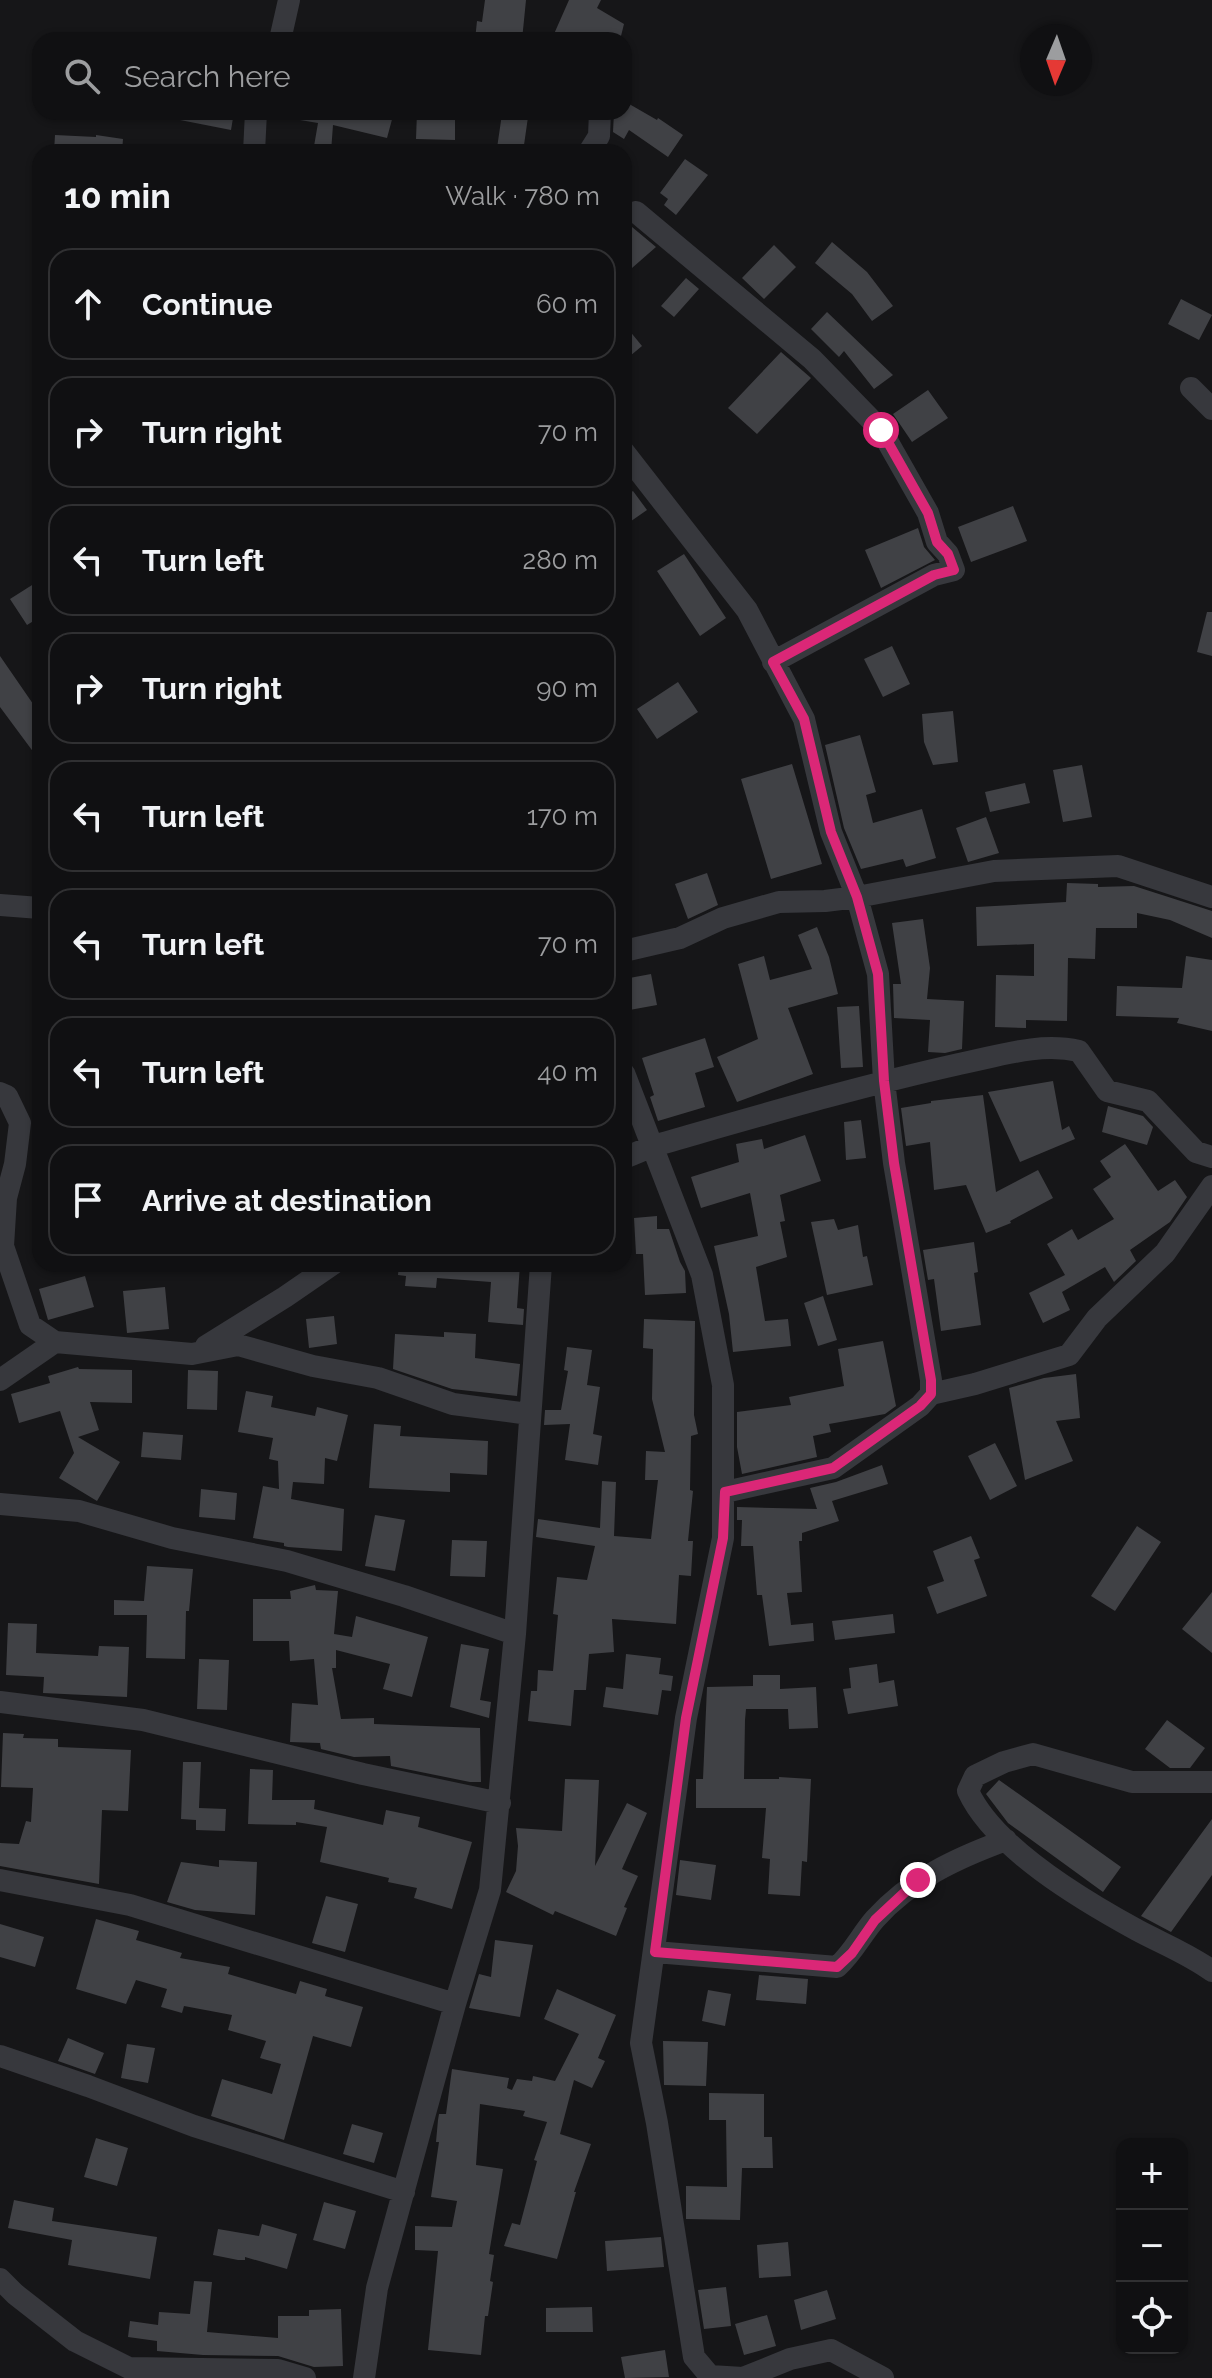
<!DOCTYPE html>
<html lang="en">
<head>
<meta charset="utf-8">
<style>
	body { margin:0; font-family:Raleway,sans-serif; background:#19191b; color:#f1f3f6 }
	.controls { position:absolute; right:24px; bottom:24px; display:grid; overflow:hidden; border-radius:16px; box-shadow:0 2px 6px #0004 }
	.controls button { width:72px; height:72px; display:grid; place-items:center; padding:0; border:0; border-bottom:2px solid #303032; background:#101012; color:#f1f3f6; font:40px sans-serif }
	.compass { position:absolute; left:1020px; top:24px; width:72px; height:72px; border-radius:50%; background:#101012; box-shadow:0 2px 6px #0004; rotate:182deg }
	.stop { position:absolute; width:24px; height:24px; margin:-18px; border:6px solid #db2777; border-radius:50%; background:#fff }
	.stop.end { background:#db2777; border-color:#fff; box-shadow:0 2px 8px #0008 }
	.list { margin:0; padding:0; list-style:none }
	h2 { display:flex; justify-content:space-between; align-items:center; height:104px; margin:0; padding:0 32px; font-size:34px }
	h2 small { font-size:26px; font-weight:400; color:#9c9d9f }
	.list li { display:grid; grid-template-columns:52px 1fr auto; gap:24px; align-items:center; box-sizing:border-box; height:112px; margin:0 16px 16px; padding:0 16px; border:2px solid #303032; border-radius:24px }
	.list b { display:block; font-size:30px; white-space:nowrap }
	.list em { font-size:26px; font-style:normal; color:#9c9d9f }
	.icon { flex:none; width:44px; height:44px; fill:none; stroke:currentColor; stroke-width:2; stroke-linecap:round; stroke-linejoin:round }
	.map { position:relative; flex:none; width:1212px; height:2378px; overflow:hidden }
	.search { position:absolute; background:#101012; box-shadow:0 2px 6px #0004; left:32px; top:32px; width:600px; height:88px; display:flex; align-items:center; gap:20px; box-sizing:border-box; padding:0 28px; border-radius:24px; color:#9c9d9f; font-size:30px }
	.panel { position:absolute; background:#101012; box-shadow:0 2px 6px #0004; left:32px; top:144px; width:600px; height:1128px; border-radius:24px }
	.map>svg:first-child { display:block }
	.building { fill:#404145 }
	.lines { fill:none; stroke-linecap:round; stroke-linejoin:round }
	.minor { stroke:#37383d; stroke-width:22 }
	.route { stroke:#db2777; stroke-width:10 }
</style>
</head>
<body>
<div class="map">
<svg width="1212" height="2378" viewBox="0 0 1212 2378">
	<rect width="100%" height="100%" fill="#161618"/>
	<!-- building -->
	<path class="building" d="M485,0H526L522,40H475L477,21L482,22Z
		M569,0H601L597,8L624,24L620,40H567L554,34Z
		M624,101L657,120L658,118L683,135L668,157L629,130L624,139L613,132L614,112H624Z
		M175,112H234L231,130L175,119Z
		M301,112H394L387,138L333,125L331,152H313L318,123L300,120Z
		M417,112L455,113V140L416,139Z
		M502,114L528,117L523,152L497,148Z
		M55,135L96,137V135L123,139L122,152H54Z
		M685,159L708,175L676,215L664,205L668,199L660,193Z
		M632,227L656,247L624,275V234Z
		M832,242L867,272L893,306L872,321L852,294L815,263Z
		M774,245L796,267L764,299L742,278Z
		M686,278L699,289L674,317L661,306Z
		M1181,299L1212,315L1199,340L1168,324Z
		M827,312L893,375L874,389L844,351L839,357L811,329Z
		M624,324L642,346L624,361Z
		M781,352L811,378L757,434L728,408Z
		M928,390L948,418L912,442L893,414Z
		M633,491L647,510L624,526V497Z
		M1013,506L1027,541L971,562L958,527Z
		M918,528L924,547L935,560L881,588L865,550Z
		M684,554L726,618L700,636L657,571Z
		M40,580V617L27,625L10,599Z
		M1207,612H1212V656L1197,652Z
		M892,646L910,684L883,697L864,659Z
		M0,656L40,714V761L0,707Z
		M678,682L698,712L657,739L637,709Z
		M953,711L958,762L933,765L924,742L922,714Z
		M860,735L876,792L866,795L873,823L922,809L936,858L906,867L903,859L861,869L844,828L825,745Z
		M792,764L822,864L771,879L741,779Z
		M1082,765L1092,817L1063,822L1053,770Z
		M1025,783L1030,803L990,812L985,792Z
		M986,817L999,853L968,862L956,828Z
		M707,873L718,905L688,919L675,884Z
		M1067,883L1098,884V887L1134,886L1212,911V938L1170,920L1137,913V928H1096L1095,959L1068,958L1067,1021L1026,1020V1028L995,1027L996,975L1034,976V944L977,946L976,907L1066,902Z
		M923,919L930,968L927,999L964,1001L962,1049L945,1053L928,1052L930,1020L894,1018L893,984H901L892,923Z
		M817,927L829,957L838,994L788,1008L813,1074L737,1102L717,1057L758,1039L738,964L764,956L770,980L812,969L798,935Z
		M1186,956L1212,960V1031L1177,1023L1179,1018L1116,1016L1117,986L1182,988Z
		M651,974L657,1005L624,1011V979Z
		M859,1006L863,1067L841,1068L837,1007Z
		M705,1038L714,1067L695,1073L705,1107L658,1121L650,1097L654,1095L642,1058Z
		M1053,1081L1062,1130L1069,1126L1075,1139L1020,1162L988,1092Z
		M983,1095L996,1192L1038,1170L1053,1198L1010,1221L1011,1223L986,1233L966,1185L934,1190L930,1142L906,1146L901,1108L931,1103V1101Z
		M1108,1106L1143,1116L1153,1127L1147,1145L1102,1132Z
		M861,1120L866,1158L846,1160L844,1122Z
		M805,1135L821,1181L780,1195L785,1221L780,1222L787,1257L756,1267L765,1321L788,1319L791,1346L733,1352L729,1314L714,1246L758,1236L750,1193L701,1208L691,1177L739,1162L736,1144L762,1139L764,1149Z
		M1125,1144L1158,1191L1175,1180L1187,1197L1170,1222L1130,1250L1136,1261L1114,1282L1105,1267L1062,1292L1070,1310L1043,1323L1029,1293L1065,1275L1047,1244L1072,1229L1078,1240L1114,1219L1093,1189L1111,1177L1100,1161Z
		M657,1216V1229H669L680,1262L685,1271L686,1293L645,1295L643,1254H636L634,1218Z
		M834,1219L838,1230L858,1225L863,1257L867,1256L873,1285L827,1295L811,1222Z
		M974,1242L978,1272L974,1273L981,1325L941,1331L934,1279L928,1280L923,1250Z
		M399,1264H520L517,1308L524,1309L523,1325L488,1322L491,1282L437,1278L436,1288L405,1286L406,1276L398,1275Z
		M85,1276L94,1307L48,1320L39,1289Z
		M165,1287L169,1329L127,1333L123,1291Z
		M823,1296L837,1340L818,1346L804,1303Z
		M334,1316L337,1344L309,1348L306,1319Z
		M644,1319L695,1321L694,1415L698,1434L691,1436L690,1490L693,1491L688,1541H693L691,1576L679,1575L676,1624L612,1619L614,1652L589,1654L586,1690H574L571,1726L528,1721L531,1691H537L538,1670L553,1671L558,1615L553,1614L557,1577L587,1580L595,1546L536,1537L538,1519L600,1528L602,1481L616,1482L614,1536L651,1539L658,1480H645L646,1451L665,1452L652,1399L653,1349L643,1348Z
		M444,1332L476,1334L475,1358L520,1364L517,1396L452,1389L393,1369L395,1334L444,1337Z
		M883,1341L896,1406L885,1414L829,1424L831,1432L813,1436L817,1457L742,1474L737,1447V1412L791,1405L789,1397L844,1386L838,1349Z
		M567,1347L592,1350L587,1385L600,1387L593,1434L602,1436L598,1465L565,1460L570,1424L544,1425L545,1410H561L568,1371L564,1370Z
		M78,1367L79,1369L132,1370V1403L90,1402L99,1430L78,1437L120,1462L97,1501L59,1478L74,1453L60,1411L19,1423L11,1394L50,1383L48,1376Z
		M188,1370L218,1371L217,1410L187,1409Z
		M1076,1374L1080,1418L1056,1421L1073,1461L1025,1480L1009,1388L1044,1378Z
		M246,1391L273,1396L271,1407L315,1416L317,1407L348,1415L337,1461L325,1458L324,1484L293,1482L291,1499L344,1509L342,1551L288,1547L284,1546V1543L253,1538L263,1486L279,1489L278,1461L269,1459L273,1438L238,1432Z
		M374,1424L401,1426L400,1436L488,1441L487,1475L450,1473V1492L369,1488Z
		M143,1432L183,1435L181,1460L141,1457Z
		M995,1443L1017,1486L990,1500L968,1456Z
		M882,1465L888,1484L832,1501L839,1521L802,1533V1541H799L802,1592L787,1593L791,1625L813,1623L814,1641L769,1646L762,1595H757L753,1546H741L742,1520H737V1507L817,1509L810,1488L836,1482Z
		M201,1489L237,1493L235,1520L199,1517Z
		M375,1515L405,1520L395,1571L365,1566Z
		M1137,1526L1161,1542L1115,1611L1091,1596Z
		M971,1536L980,1558L974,1560L987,1596L937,1614L927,1587L944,1581L933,1551Z
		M452,1540L487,1541L485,1577L450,1576Z
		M147,1566L193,1569L189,1611H186L185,1659L146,1658L147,1615H114V1600L144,1601Z
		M315,1585L316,1590L338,1591L334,1634L352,1637L356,1616L428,1637L412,1697L383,1689L390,1664L336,1650V1668H332L341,1719L374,1718V1724L480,1728L481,1782H470L391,1766L390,1756L354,1757L321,1749L320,1743L290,1742L292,1703L318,1705L314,1659L290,1661L289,1641H253V1599H291L290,1591Z
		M1212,1592V1653L1182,1629Z
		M893,1614L895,1633L835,1640L832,1621Z
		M8,1623L37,1624L36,1653L98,1656L99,1646L129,1647L127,1697L43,1693L44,1677L6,1675Z
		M461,1644L489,1649L480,1700L491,1702L489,1718L450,1707Z
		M626,1654L661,1658L659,1674L673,1676L671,1691L662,1690L658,1715L603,1707L606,1687L623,1689Z
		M199,1659L229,1660L227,1710L197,1709Z
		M877,1664L879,1683L894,1680L898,1706L848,1714L843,1689L851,1688L849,1668Z
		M753,1675H780V1689L816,1687L818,1728L789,1729L788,1709H746L745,1720L744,1779H779V1777L811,1779L807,1862L802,1861L800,1896L768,1894L770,1859L762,1858L766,1808H696V1779H703L707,1687L753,1686Z
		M1167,1720L1205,1748L1190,1768H1170L1145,1749Z
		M3,1733L24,1734L23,1738L58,1739V1747L131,1750L128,1811L102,1810L99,1884L0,1866V1843L19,1844L26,1821L31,1822L33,1788L1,1787Z
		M183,1762H201L199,1808L226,1809L225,1831L196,1830V1820L181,1819Z
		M250,1769L273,1770L272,1800H315L314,1809L383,1825L386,1810L420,1817L418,1827L472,1842L452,1909L414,1898L417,1888L388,1882L389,1878L320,1862L327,1827L296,1822V1825L248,1824Z
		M565,1779L599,1780L595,1866L627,1803L647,1813L622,1869L638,1876L624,1907L627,1908L616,1936L555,1911L553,1915L506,1892L516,1871L518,1846L516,1828L562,1831Z
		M999,1780L1121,1867L1103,1892L1008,1823L986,1794Z
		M1212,1819V1875L1171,1932L1141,1916Z
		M219,1860L257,1862L255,1915L195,1910L167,1902L181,1862L219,1867Z
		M680,1860L716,1865L711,1900L676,1895Z
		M326,1896L358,1904L345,1952L312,1943Z
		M96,1919L139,1931L136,1940L182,1953L180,1958L230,1967L228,1974L296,1994L300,1981L327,1989L325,1996L363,2007L351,2047L313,2036L284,2140L211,2116L222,2079L272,2094L281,2064L260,2058L266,2041L228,2030L232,2015L184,2006L182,2013L161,2007L167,1989L136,1980L126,2004L76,1989Z
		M0,1924L44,1937L35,1967L0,1957Z
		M495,1940L533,1945L520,2017L469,2008L479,1974L491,1977Z
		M759,1975L808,1979L806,2004L756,2000Z
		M557,1989L616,2015L598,2058L605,2061L592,2088L574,2080L560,2134L591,2144L574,2192H576L557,2259L504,2246L512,2223L520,2225L537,2161L534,2160L547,2122L523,2116L525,2111L480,2104L476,2165L503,2169L489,2254L494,2255L490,2281L493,2282L488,2316H485L481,2355L428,2350L438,2251L415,2250V2226L452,2227L457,2201L431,2197L439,2142H436L438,2120L439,2114H446L452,2069L509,2078L507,2088L512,2090L517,2079L532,2081L533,2076L555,2081L579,2034L544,2019Z
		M708,1990L731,1994L725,2026L702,2021Z
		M68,2038L104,2053L95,2074L58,2061Z
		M663,2041L708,2042L706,2086L664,2085Z
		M127,2044L155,2048L148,2083L121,2078Z
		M709,2093L764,2094V2137H772L773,2168H742L740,2220L686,2219V2186L727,2187L726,2120H709Z
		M352,2124L383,2133L374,2163L343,2154Z
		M96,2138L128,2148L117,2186L84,2177Z
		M14,2200L54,2208L52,2221L157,2237L150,2279L68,2265L72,2240L8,2228Z
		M324,2202L356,2211L345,2249L313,2240Z
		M262,2224L297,2234L287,2269L245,2257V2260H238L213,2255L218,2229L259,2236Z
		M661,2237L664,2267L607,2271L605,2241Z
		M788,2242L791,2276L759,2278L757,2245Z
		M194,2281L212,2282L207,2332L278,2338V2316H309V2310L341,2309L343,2366L314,2367L278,2356L203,2355L157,2351V2341L128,2337L130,2321L158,2325L159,2312L190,2314Z
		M726,2287L731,2326L704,2329L698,2290Z
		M827,2290L836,2319L801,2330L794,2300Z
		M592,2307L593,2332H546V2308Z
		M767,2315L776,2346L744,2355L735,2324Z
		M665,2350L669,2377L625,2378L621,2357Z"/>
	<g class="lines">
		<!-- minor -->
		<path class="minor" d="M280,40L289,0
			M254,152L256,112
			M589,152L599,136L600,112
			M636,212L812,359L881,430L928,513L937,542L948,554L954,570L934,575L773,662
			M1191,388L1212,409
			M624,452L747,610L804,719L831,832L857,897L878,974L884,1081L894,1163L931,1380V1394L920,1406L833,1468L725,1492
			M0,905L40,908
			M624,951L680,938L723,918L779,902L825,901L857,897L994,871L1118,866L1212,897
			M624,1073L702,1275L723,1385V1538L686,1718L641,2043L657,2123L694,2357L710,2376L743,2378L790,2359L831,2350L883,2378
			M0,1093L7,1096L20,1123L15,1164L6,1198L3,1246L30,1325L55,1342L192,1354L238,1345L313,1366L378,1378L453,1404L529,1414
			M624,1158L653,1146C755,1117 856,1087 959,1064C999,1056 1039,1042 1079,1051L1107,1091L1148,1101L1196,1152L1212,1157
			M206,1346L285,1297L333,1264
			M0,1380L55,1342
			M931,1394L975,1384L1069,1355L1097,1318L1165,1253L1212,1186
			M0,1504L79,1511L172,1538L287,1561L404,1596L515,1634
			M0,1702L143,1720L363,1774L500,1803
			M1212,1782H1132L1033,1754L1004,1762L975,1776L968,1791C994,1848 1082,1900 1137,1930C1161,1943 1189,1954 1212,1971
			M0,1880L130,1905L455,2004
			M655,1952L837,1967C853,1953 861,1935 875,1919C911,1879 957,1858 1006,1840
			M0,2056L88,2086L194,2126L404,2192
			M0,2279L15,2294L75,2341L129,2368L278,2370L305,2378
			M364,2378L377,2288L455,2004L490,1890L515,1634L541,1264"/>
	</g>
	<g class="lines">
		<!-- route -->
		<path class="route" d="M881,430L928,513L937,542L948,554L954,570L934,575L773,662L804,719L831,832L857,897L878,974L884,1081L894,1163L931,1380V1394L920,1406L833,1468L725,1492L723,1538L686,1718L655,1952L837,1967L852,1953L875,1920L918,1880"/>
	</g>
</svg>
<div class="controls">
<button>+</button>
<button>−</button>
<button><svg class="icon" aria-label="locate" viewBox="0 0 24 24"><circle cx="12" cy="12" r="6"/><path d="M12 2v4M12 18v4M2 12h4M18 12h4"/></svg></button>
</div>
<svg class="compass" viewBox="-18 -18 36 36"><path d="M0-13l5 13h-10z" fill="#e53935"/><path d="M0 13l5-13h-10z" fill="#9c9d9f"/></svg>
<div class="stop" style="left:881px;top:430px"></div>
<div class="stop end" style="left:918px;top:1880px"></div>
<div class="search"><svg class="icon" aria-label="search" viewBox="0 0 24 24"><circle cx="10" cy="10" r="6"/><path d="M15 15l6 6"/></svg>Search here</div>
<section class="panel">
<h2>10 min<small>Walk · 780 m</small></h2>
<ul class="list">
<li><svg class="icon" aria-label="ahead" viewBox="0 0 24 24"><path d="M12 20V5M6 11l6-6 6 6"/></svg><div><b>Continue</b></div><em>60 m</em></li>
<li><svg class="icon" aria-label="right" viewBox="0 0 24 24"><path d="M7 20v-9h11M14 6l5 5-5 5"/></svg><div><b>Turn right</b></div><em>70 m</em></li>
<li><svg class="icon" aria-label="left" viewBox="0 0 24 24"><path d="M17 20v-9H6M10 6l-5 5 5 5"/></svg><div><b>Turn left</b></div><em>280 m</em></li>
<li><svg class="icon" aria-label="right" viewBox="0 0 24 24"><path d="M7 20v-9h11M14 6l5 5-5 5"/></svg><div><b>Turn right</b></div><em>90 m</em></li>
<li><svg class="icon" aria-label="left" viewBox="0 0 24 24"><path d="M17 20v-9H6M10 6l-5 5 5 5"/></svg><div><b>Turn left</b></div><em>170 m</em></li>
<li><svg class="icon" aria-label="left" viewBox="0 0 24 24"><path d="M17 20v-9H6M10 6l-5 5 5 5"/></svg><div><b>Turn left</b></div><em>70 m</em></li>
<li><svg class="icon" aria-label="left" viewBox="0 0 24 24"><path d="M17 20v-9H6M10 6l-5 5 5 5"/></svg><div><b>Turn left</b></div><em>40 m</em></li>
<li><svg class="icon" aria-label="arrive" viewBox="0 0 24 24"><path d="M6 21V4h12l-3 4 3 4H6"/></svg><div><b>Arrive at destination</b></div></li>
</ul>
</section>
</div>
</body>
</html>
